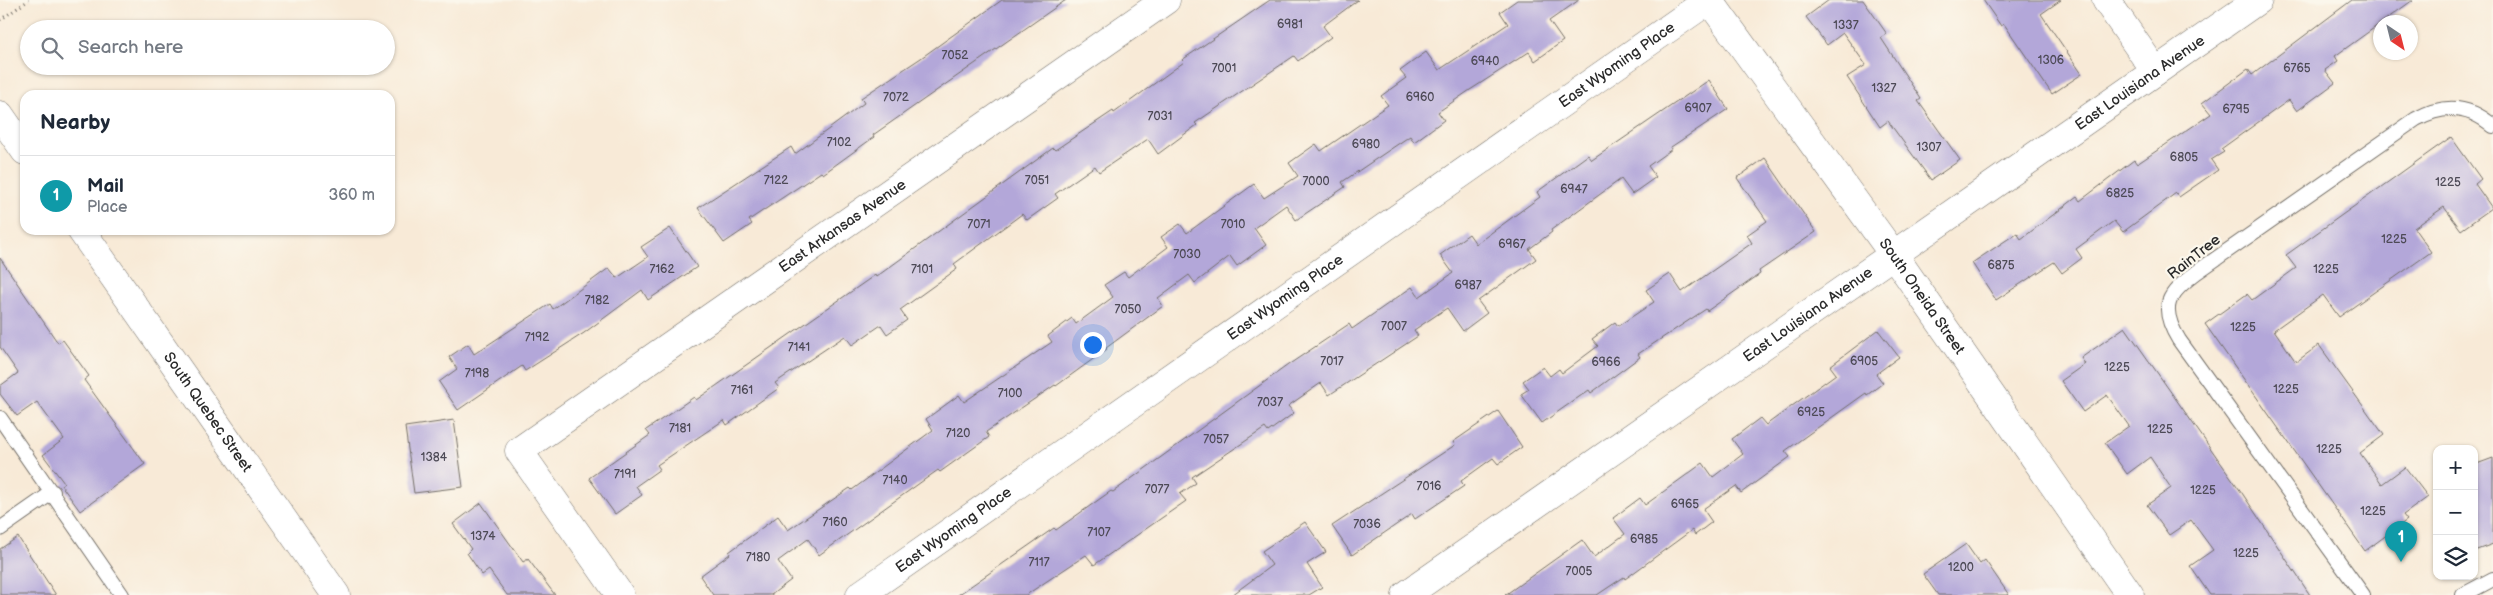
<!DOCTYPE html>
<html lang="en">
<head>
<meta charset="utf-8">
<style>
	body { margin:0; font-family:"Balsamiq Sans",sans-serif; background:#f2f2f3; color:#1f2937 }
	.controls { position:absolute; right:15px; bottom:15px; display:grid; overflow:hidden; border-radius:10px; box-shadow:0 1px 4px #0004 }
	.controls button { width:45px; height:45px; display:grid; place-items:center; padding:0; border:0; border-bottom:1px solid #e0e1e3; background:#fff; color:#1f2937; font:25px sans-serif }
	.compass { position:absolute; left:2373px; top:15px; width:45px; height:45px; border-radius:50%; background:#fff; box-shadow:0 1px 4px #0004; rotate:145deg }
	.you { position:absolute; left:1092px; top:344px; width:18px; height:18px; margin:-12px; border:4px solid #fff; border-radius:50%; background:#1a73e8; box-shadow:0 0 0 8px #1a73e833 }
	.badge { display:grid; place-items:center; width:32px; height:32px; border-radius:50%; background:#b5179e; color:#fff; font-size:16px; font-weight:700 }
	.pin { position:absolute; translate:-50% -41px; filter:drop-shadow(0 1px 2px #0008) }
	.pin::after { content:''; position:absolute; top:26px; width:18px; height:15px; background:inherit; clip-path:polygon(0 0,100% 0,50% 100%) }
	.list { margin:0; padding:0; list-style:none }
	h2 { display:flex; justify-content:space-between; align-items:center; height:65px; margin:0; padding:0 20px; font-size:21px }
	h2 small { font-size:16px; font-weight:400; color:#747a83 }
	.list li { display:grid; grid-template-columns:32px 1fr auto; gap:15px; align-items:center; box-sizing:border-box; height:80px; padding:0 20px; border-top:1px solid #e0e1e3 }
	.list b { display:block; font-size:19px; white-space:nowrap }
	.list p { margin:0; font-size:16px; white-space:nowrap; color:#747a83 }
	.list em { font-size:16px; font-style:normal; color:#747a83 }
	.icon { flex:none; width:28px; height:28px; fill:none; stroke:currentColor; stroke-width:2; stroke-linecap:round; stroke-linejoin:round }
	.map { position:relative; flex:none; width:2493px; height:595px; overflow:hidden }
	.search { position:absolute; background:#fff; box-shadow:0 1px 4px #0004; left:20px; top:20px; width:375px; height:55px; display:flex; align-items:center; gap:12px; box-sizing:border-box; padding:0 18px; border-radius:28px; color:#747a83; font-size:19px }
	.panel { position:absolute; background:#fff; box-shadow:0 1px 4px #0004; left:20px; top:90px; width:375px; height:145px; border-radius:15px }
	.map>svg:first-child { display:block }
	.building { fill:#b3a7d9 }
	.lines { fill:none; stroke-linecap:round; stroke-linejoin:round }
	.service-casing { stroke:#736e67; stroke-width:16 }
	.minor-casing { stroke:#736e67; stroke-width:29 }
	.tertiary-casing { stroke:#736e67; stroke-width:29 }
	.secondary-casing { stroke:#736e67; stroke-width:29 }
	.path { stroke:#736e67; stroke-width:3; stroke-dasharray:1 4; stroke-linecap:butt }
	.service { stroke:#fff; stroke-width:14 }
	.minor { stroke:#fff; stroke-width:28 }
	.tertiary { stroke:#fff; stroke-width:28 }
	.secondary { stroke:#fff; stroke-width:28 }
	.labels { text-anchor:middle; dominant-baseline:central; stroke-width:4.5; stroke-linejoin:round; paint-order:stroke }
	.number-label { font-size:12px; fill:#4d4a56 }
	.street-label { font-size:15px; fill:#2b2b2b; stroke:#fbf7ec }
</style>
</head>
<body>
<div class="map">
<svg width="2493" height="595" viewBox="0 0 2493 595">
	<rect width="100%" height="100%" fill="#fbf7ec"/>
	<filter id="ink" filterUnits="userSpaceOnUse"><feTurbulence type="fractalNoise" baseFrequency=".02" numOctaves="2"/><feDisplacementMap in="SourceGraphic" scale="10" xChannelSelector="R" yChannelSelector="G"/><feConvolveMatrix kernelMatrix="1 2 1 2 8 2 1 2 1" color-interpolation-filters="sRGB"/></filter>
	<filter id="wash" filterUnits="userSpaceOnUse"><feTurbulence type="fractalNoise" baseFrequency=".0096" numOctaves="4" result="noise"/><feDisplacementMap in="SourceGraphic" scale="20" xChannelSelector="R" yChannelSelector="G"/><feGaussianBlur stdDeviation="1.12" result="paint"/><feColorMatrix in="noise" values="0 0 0 0 0 0 0 0 0 0 0 0 0 0 0 0 0 1.4 0 .05"/><feComposite in="paint" operator="in"/></filter>
	<g filter="url(#wash)">
		<rect width="100%" height="100%" fill="#f8ead7"/>
		<g id="blocks">
			<!-- building -->
			<path class="building" d="M1002,0H1066L873,135L874,137L823,174L821,172L749,220L752,224L724,243L698,208L791,147L795,154L864,103L861,98L921,58Z
				M1270,0H1358L1323,26L1331,37L1298,61L1294,56L1195,123L1197,125L1158,154L1148,139L1099,172L1095,166L1055,194L1058,198L1027,220L1022,214L954,264L957,269L900,310L907,320L887,334L881,325L852,345L845,336L775,383L779,388L727,425L724,420L657,465L660,469L636,486L642,495L615,514L589,478L650,435L646,430L694,397L696,400L875,275L876,277L1053,148L1055,150L1113,111L1114,113L1184,62L1182,60Z
				M1517,0H1579L1549,21L1563,41L1535,61L1529,52L1470,90L1438,112L1444,120L1414,142L1410,136L1342,182L1345,187L1296,220L1286,205L1254,228L1266,245L1237,266L1230,256L1195,283L1189,275L1158,298L1163,306L1106,348L1107,349L1056,386L1055,385L986,432L989,437L940,472L938,470L819,555L808,539L778,561L791,580L771,595H713L700,576L730,554L729,552L778,516L788,530L850,488L852,490L933,430L926,419L959,395L964,402L1052,342L1048,336L1072,318L1076,324L1113,297L1104,285L1124,272L1128,277L1168,247L1161,237L1180,224L1187,233L1254,184L1264,198L1298,176L1289,163L1316,144L1321,151L1388,105L1381,96L1406,78L1400,71L1426,52L1439,70L1508,24L1500,12Z
				M1829,0H1863L1887,34L1881,38L1921,99L1918,101L1960,160L1931,180L1888,121L1880,127L1847,77L1866,65L1843,33L1827,45L1806,17Z
				M1983,0H2061L2041,14L2082,74L2052,94L2004,24L2001,26Z
				M2352,0H2413L2335,56L2338,61L2325,70L2335,83L2297,111L2289,100L2221,149L2224,152L2211,160L2218,170L2179,197L2176,193L2123,232L2114,221L2076,249L2082,258L2062,273L2054,262L1996,300L1972,263L2017,233L2021,239L2077,197L2080,201L2134,160L2137,164L2211,114L2202,103L2248,69L2252,75Z
				M1709,80L1728,109L1671,147L1672,149L1648,166L1656,177L1632,194L1621,179L1551,230L1552,232L1529,249L1536,259L1478,301L1487,313L1463,331L1447,308L1414,330L1418,336L1329,395L1321,383L1288,406L1294,413L1268,432L1265,428L1192,477L1196,483L1180,494L1186,501L1094,565L1086,555L1026,595H958L1054,528L1056,530L1111,491L1113,492L1288,365L1349,324L1352,329L1412,287L1419,297L1453,273L1440,255L1469,234L1476,244L1540,197L1537,192L1588,155L1592,160Z
				M2451,137L2481,179L2475,184L2492,208L2461,230L2444,207L2414,228L2431,252L2339,317L2323,295L2274,330L2296,362L2319,345L2384,435L2360,453L2382,484L2405,467L2428,497L2403,515L2407,520L2365,551L2205,324L2247,294L2252,300L2296,268L2286,255Z
				M1765,158L1816,232L1759,271L1760,274L1707,311L1706,309L1638,354L1640,357L1591,393L1589,390L1542,423L1521,394L1529,389L1523,381L1543,367L1550,376L1559,369L1562,373L1598,346L1592,339L1615,322L1618,326L1654,302L1646,290L1670,274L1682,292L1752,243L1747,235L1767,221L1737,178Z
				M670,228L697,267L648,300L642,290L584,333L525,371L522,366L458,410L439,382L457,369L449,357L468,344L474,354L550,304L553,309L609,268L617,278L648,257L641,247Z
				M0,258L58,343L63,340L89,376L84,380L145,464L80,511L61,485L64,483L43,455L64,439L37,402L17,416L0,394V386L18,373L0,347Z
				M2125,327L2242,493L2310,595H2210L2190,566L2213,550L2191,520L2169,535L2147,505L2171,488L2150,457L2127,474L2105,443L2129,426L2107,395L2083,412L2061,381L2085,364L2081,358Z
				M1878,330L1899,357L1876,374L1883,383L1867,395L1866,393L1785,451L1790,457L1741,493L1736,486L1703,509L1712,522L1695,535L1692,530L1625,579L1624,577L1597,595H1505L1582,540L1594,557L1625,534L1613,518L1640,498L1645,505L1703,463L1713,477L1743,454L1732,439L1760,418L1766,425L1836,374L1830,366Z
				M1498,411L1522,447L1498,464L1493,458L1461,481L1464,486L1415,519L1412,514L1352,555L1332,526L1455,445L1453,442Z
				M454,420L463,487L414,493L405,427Z
				M2493,458V544L2474,551V465Z
				M481,503L523,562L528,559L555,595H507L489,570L482,575L467,553L471,549L453,524Z
				M1305,522L1326,552L1307,564L1322,587L1309,595H1232L1272,565L1262,551Z
				M18,537L56,595H0V549Z
				M1966,544L1980,564L1985,560L2009,595H1938L1923,574Z"/>
		</g>
	</g>
	<g filter="url(#ink)">
		<use href="#blocks" fill-opacity="0" stroke="#736e67" stroke-width="1"/>
		<g class="lines">
			<!-- service casing -->
			<g class="service-casing">
				<path id="service" d="M0,418L122,595
					M0,529L53,492
					M2363,595L2179,340C2158,306 2168,294 2197,272L2416,119C2443,104 2469,105 2493,126
					M2463,595L2493,579"/>
			</g>
			<!-- minor casing -->
			<g class="minor-casing">
				<g id="minor">
					<path d="M2106,0L2155,71"/>
					<path id="s1" d="M620,595L519,451L1166,0"/>
					<path id="s2" d="M860,595L1709,0"/>
					<path id="s3" d="M1406,595L2258,0"/>
				</g>
			</g>
			<!-- tertiary casing -->
			<g class="tertiary-casing">
				<g id="tertiary">
					<path id="s4" d="M1709,0L1893,254L2130,595"/>
				</g>
			</g>
			<!-- secondary casing -->
			<g class="secondary-casing">
				<g id="secondary">
					<path d="M0,115L25,151"/>
					<path id="s5" d="M81,230L336,595"/>
				</g>
			</g>
			<!-- path -->
			<path class="path" d="M0,20L29,0"/>
			<!-- service -->
			<use href="#service" class="service"/>
			<!-- minor -->
			<use href="#minor" class="minor"/>
			<!-- tertiary -->
			<use href="#tertiary" class="tertiary"/>
			<!-- secondary -->
			<use href="#secondary" class="secondary"/>
		</g>
	</g>
	<g class="labels">
		<!-- number labels -->
		<g class="number-label">
			<text x="1290" y="24">6981</text>
			<text x="1846" y="25">1337</text>
			<text x="955" y="55">7052</text>
			<text x="2051" y="60">1306</text>
			<text x="1485" y="61">6940</text>
			<text x="1224" y="68">7001</text>
			<text x="2297" y="68">6765</text>
			<text x="1884" y="88">1327</text>
			<text x="896" y="97">7072</text>
			<text x="1420" y="97">6960</text>
			<text x="1698" y="108">6907</text>
			<text x="2236" y="109">6795</text>
			<text x="1160" y="116">7031</text>
			<text x="839" y="142">7102</text>
			<text x="1366" y="144">6980</text>
			<text x="1929" y="147">1307</text>
			<text x="2184" y="157">6805</text>
			<text x="776" y="180">7122</text>
			<text x="1037" y="180">7051</text>
			<text x="1316" y="181">7000</text>
			<text x="2448" y="182">1225</text>
			<text x="1574" y="189">6947</text>
			<text x="2120" y="193">6825</text>
			<text x="979" y="224">7071</text>
			<text x="1233" y="224">7010</text>
			<text x="2394" y="239">1225</text>
			<text x="1512" y="244">6967</text>
			<text x="1187" y="254">7030</text>
			<text x="2001" y="265">6875</text>
			<text x="662" y="269">7162</text>
			<text x="922" y="269">7101</text>
			<text x="2326" y="269">1225</text>
			<text x="1468" y="285">6987</text>
			<text x="597" y="300">7182</text>
			<text x="1128" y="309">7050</text>
			<text x="1394" y="326">7007</text>
			<text x="2243" y="327">1225</text>
			<text x="537" y="337">7192</text>
			<text x="799" y="347">7141</text>
			<text x="1332" y="361">7017</text>
			<text x="1864" y="361">6905</text>
			<text x="1606" y="362">6966</text>
			<text x="2117" y="367">1225</text>
			<text x="477" y="373">7198</text>
			<text x="2286" y="389">1225</text>
			<text x="742" y="390">7161</text>
			<text x="1010" y="393">7100</text>
			<text x="1270" y="402">7037</text>
			<text x="1811" y="412">6925</text>
			<text x="680" y="428">7181</text>
			<text x="2160" y="429">1225</text>
			<text x="958" y="433">7120</text>
			<text x="1216" y="439">7057</text>
			<text x="2329" y="449">1225</text>
			<text x="434" y="457">1384</text>
			<text x="625" y="474">7191</text>
			<text x="895" y="480">7140</text>
			<text x="1429" y="486">7016</text>
			<text x="1157" y="489">7077</text>
			<text x="2203" y="490">1225</text>
			<text x="1685" y="504">6965</text>
			<text x="2373" y="511">1225</text>
			<text x="835" y="522">7160</text>
			<text x="1367" y="524">7036</text>
			<text x="1099" y="532">7107</text>
			<text x="483" y="536">1374</text>
			<text x="1644" y="539">6985</text>
			<text x="2246" y="553">1225</text>
			<text x="758" y="557">7180</text>
			<text x="1039" y="562">7117</text>
			<text x="1961" y="567">1200</text>
			<text x="1579" y="571">7005</text>
		</g>
		<!-- street labels -->
		<g class="street-label">
			<text stroke="none"><textPath href="#s2" startOffset="924">East Wyoming Place</textPath></text>
			<text stroke="none"><textPath href="#s3" startOffset="895">East Louisiana Avenue</textPath></text>
			<text stroke="none"><textPath href="#s1" startOffset="570">East Arkansas Avenue</textPath></text>
			<text transform="translate(2194 257) rotate(-38)">RainTree</text>
			<text stroke="none"><textPath href="#s4" startOffset="365">South Oneida Street</textPath></text>
			<text stroke="none"><textPath href="#s2" startOffset="519">East Wyoming Place</textPath></text>
			<text stroke="none"><textPath href="#s3" startOffset="490">East Louisiana Avenue</textPath></text>
			<text stroke="none"><textPath href="#s5" startOffset="222">South Quebec Street</textPath></text>
			<text stroke="none"><textPath href="#s2" startOffset="114">East Wyoming Place</textPath></text>
		</g>
	</g>
</svg>
<div class="controls">
<button>+</button>
<button>−</button>
<button><svg class="icon" aria-label="layers" viewBox="0 0 24 24"><path d="M12 4l9 5-9 5-9-5zM3 14l9 5 9-5"/></svg></button>
</div>
<svg class="compass" viewBox="-18 -18 36 36"><path d="M0-13l5 13h-10z" fill="#e53935"/><path d="M0 13l5-13h-10z" fill="#747a83"/></svg>
<div class="you"></div>
<div class="pin badge" style="left:2401px;top:562px;background:#0f9aa8">1</div>
<div class="search"><svg class="icon" aria-label="search" viewBox="0 0 24 24"><circle cx="10" cy="10" r="6"/><path d="M15 15l6 6"/></svg>Search here</div>
<section class="panel">
<h2>Nearby<small></small></h2>
<ul class="list">
<li><span class="badge" style="background:#0f9aa8">1</span><div><b>Mail</b><p>Place</p></div><em>360 m</em></li>
</ul>
</section>
</div>
</body>
</html>
